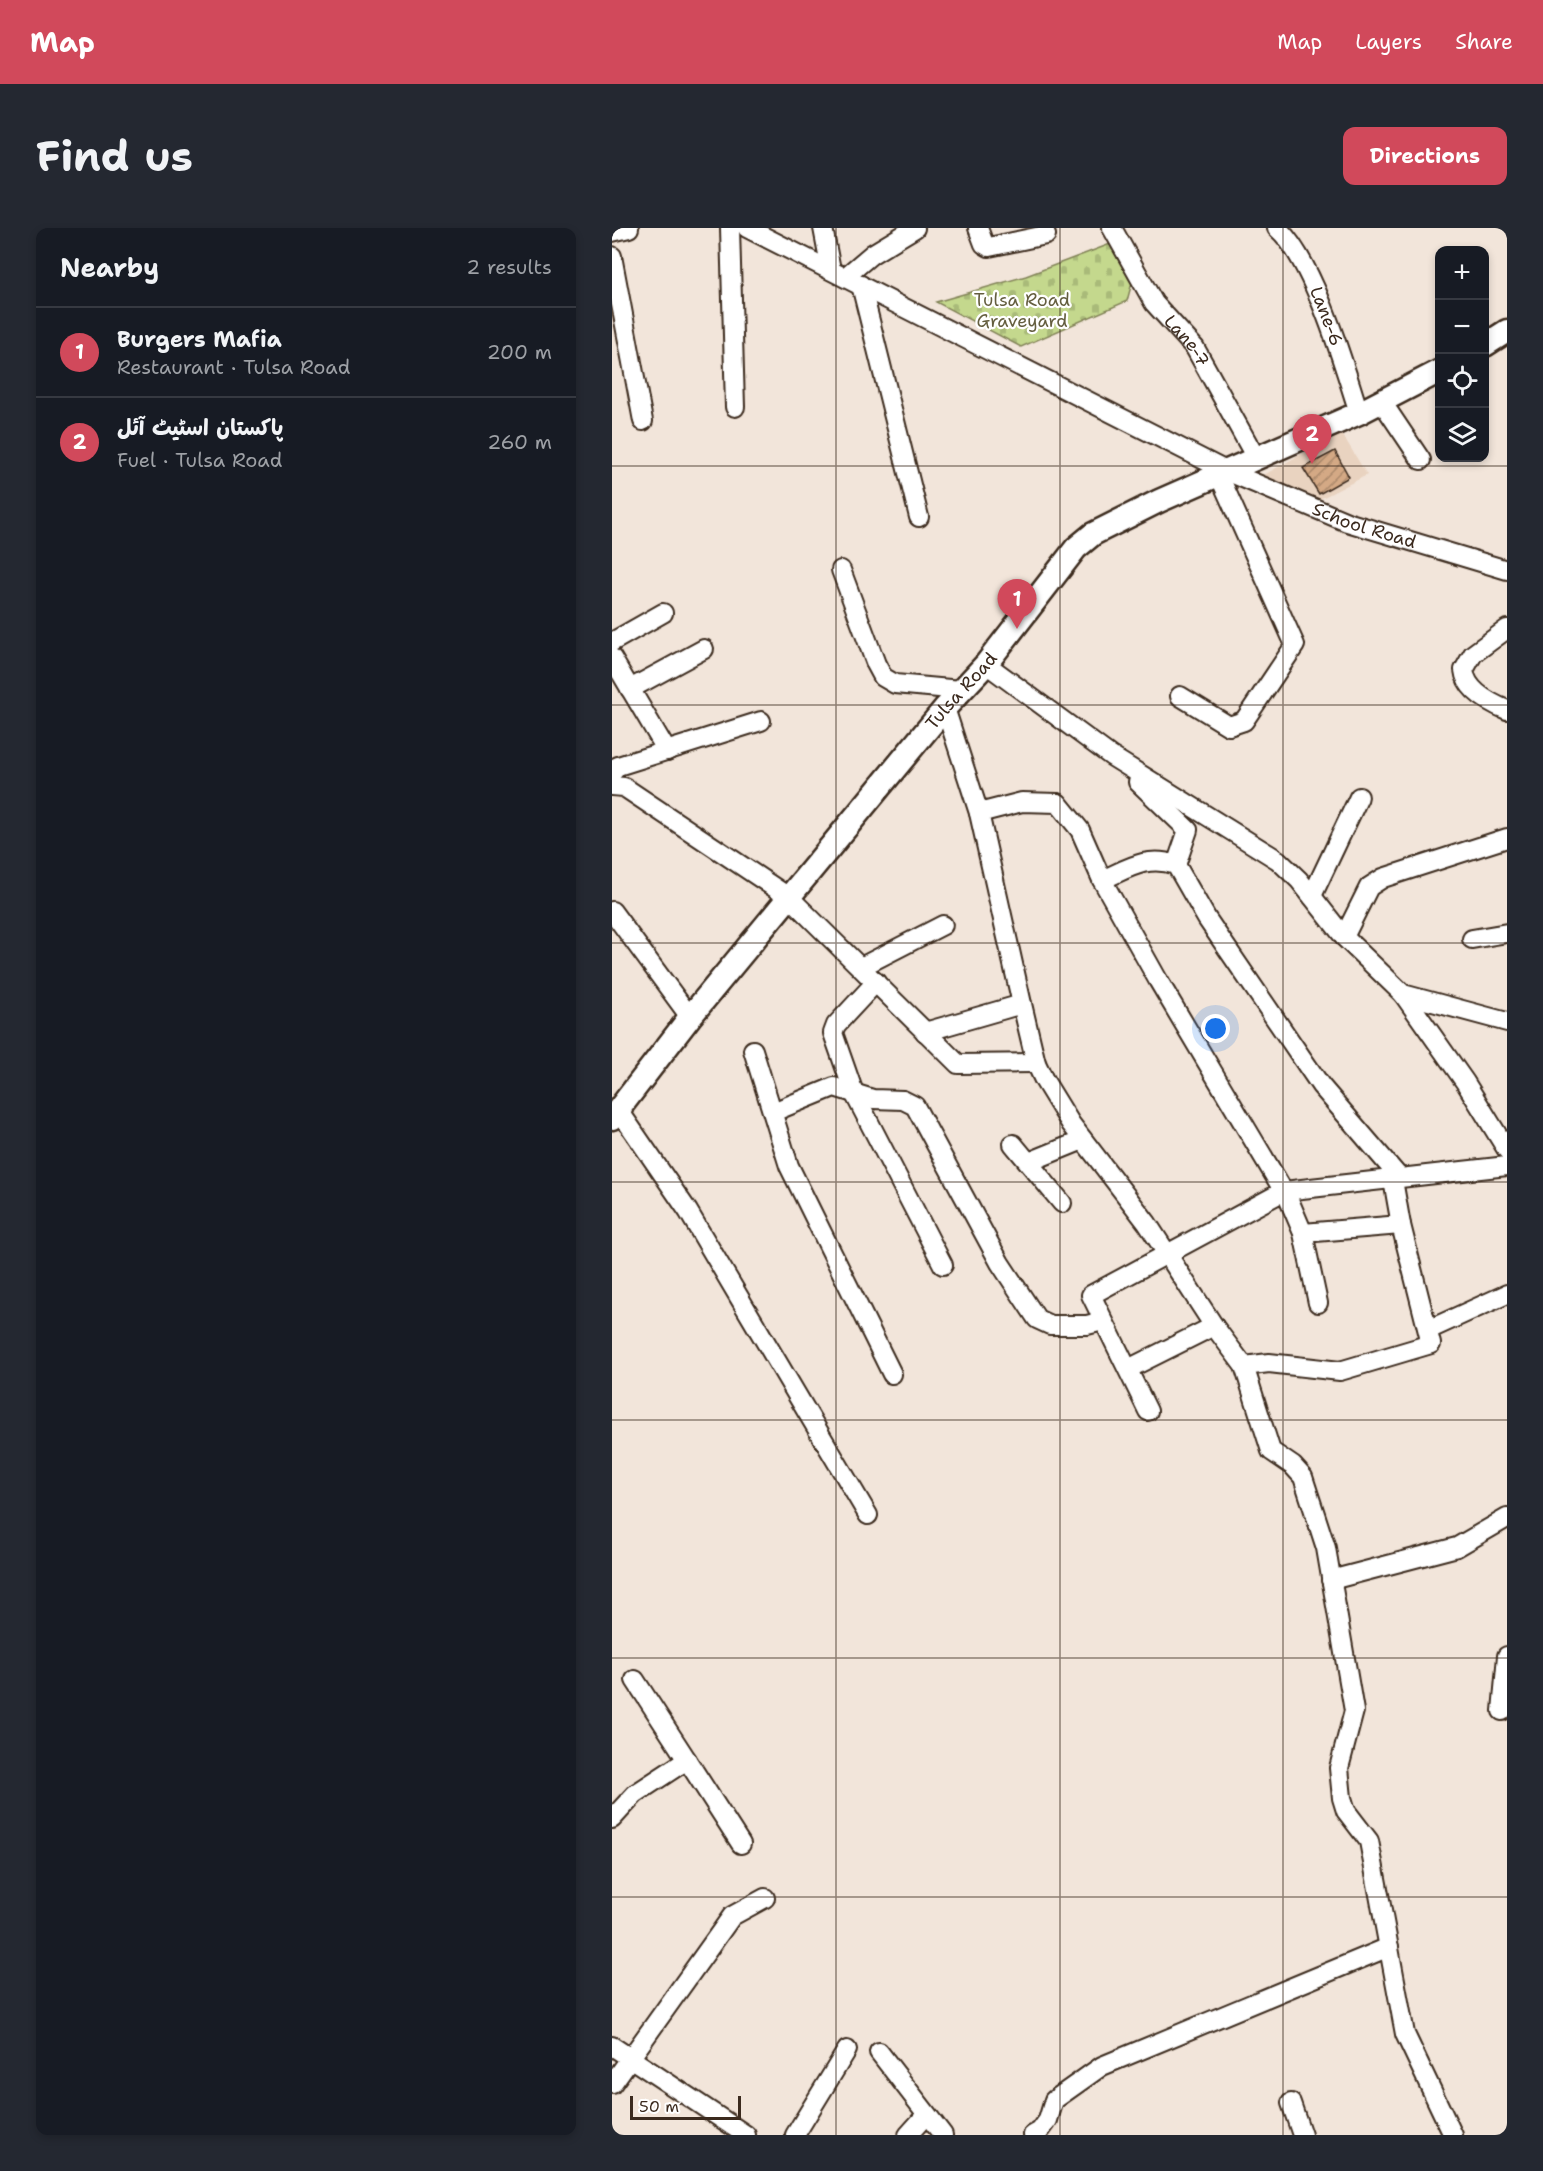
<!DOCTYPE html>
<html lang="en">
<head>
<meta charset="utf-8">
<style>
	body { margin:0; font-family:"Shantell Sans","Playpen Sans Arabic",sans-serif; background:#242831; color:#f1f3f6 }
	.controls { position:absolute; right:18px; top:18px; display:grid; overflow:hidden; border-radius:12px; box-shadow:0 3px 9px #0003 }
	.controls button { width:54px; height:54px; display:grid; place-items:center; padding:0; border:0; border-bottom:2px solid #363941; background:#171b24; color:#f1f3f6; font:30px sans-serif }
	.scale { position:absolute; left:18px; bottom:15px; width:111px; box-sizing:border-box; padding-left:6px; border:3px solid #3b2a1e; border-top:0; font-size:16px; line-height:21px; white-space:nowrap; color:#3b2a1e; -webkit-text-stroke:4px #fff; paint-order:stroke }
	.you { position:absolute; left:604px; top:801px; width:21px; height:21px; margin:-15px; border:4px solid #fff; border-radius:50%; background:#1a73e8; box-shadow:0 0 0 9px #1a73e833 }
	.badge { display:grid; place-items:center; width:39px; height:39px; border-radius:50%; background:#d1495b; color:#fff; font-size:20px; font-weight:700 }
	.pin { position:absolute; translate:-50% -50px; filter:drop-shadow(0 2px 3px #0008) }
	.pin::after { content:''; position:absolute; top:32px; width:21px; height:18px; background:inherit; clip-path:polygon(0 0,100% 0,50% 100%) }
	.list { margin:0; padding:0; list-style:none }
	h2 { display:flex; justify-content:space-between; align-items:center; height:78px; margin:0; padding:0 24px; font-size:26px }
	h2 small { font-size:20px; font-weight:400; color:#9ea1a6 }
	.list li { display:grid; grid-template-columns:39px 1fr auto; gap:18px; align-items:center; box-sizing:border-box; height:90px; padding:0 24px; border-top:2px solid #363941 }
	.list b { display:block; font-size:22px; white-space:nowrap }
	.list p { margin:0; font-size:20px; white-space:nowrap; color:#9ea1a6 }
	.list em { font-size:20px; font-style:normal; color:#9ea1a6 }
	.icon { flex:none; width:33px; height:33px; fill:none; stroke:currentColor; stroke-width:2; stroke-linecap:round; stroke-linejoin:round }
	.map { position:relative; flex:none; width:895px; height:1907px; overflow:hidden; border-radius:12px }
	header { display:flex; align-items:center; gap:36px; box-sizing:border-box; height:84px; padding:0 30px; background:#d1495b; color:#fff }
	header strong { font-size:28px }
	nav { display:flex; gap:33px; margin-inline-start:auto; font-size:21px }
	.intro { display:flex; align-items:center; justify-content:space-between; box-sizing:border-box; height:144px; padding:0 36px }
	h1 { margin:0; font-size:42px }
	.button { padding:15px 27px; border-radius:12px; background:#d1495b; color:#fff; font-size:21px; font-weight:700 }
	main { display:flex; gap:36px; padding:0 36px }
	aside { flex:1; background:#171b24; border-radius:12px; box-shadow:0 3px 9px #0003 }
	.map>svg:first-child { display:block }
	.built { fill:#e9d3c0 }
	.cemetery { fill:url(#cemetery-stones); stroke:#808156; stroke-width:1.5 }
	.building { fill:url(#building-hatch); stroke:#3b2a1e; stroke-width:1.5 }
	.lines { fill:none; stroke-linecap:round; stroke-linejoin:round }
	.minor-casing { stroke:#3b2a1e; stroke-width:22 }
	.major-casing { stroke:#3b2a1e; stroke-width:27 }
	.minor { stroke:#fff; stroke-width:18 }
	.major { stroke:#fff; stroke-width:22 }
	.grid { fill:none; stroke:#3b2a1e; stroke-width:1.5; stroke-opacity:0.55 }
	.labels { text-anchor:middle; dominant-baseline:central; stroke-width:4.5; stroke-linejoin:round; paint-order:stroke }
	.park-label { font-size:18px; fill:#645e3f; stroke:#fff }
	.street-label { font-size:18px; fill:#3b2a1e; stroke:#fff }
</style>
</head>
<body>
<header>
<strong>Map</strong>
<nav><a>Map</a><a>Layers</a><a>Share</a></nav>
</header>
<div class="intro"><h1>Find us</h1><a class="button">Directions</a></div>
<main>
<aside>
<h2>Nearby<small>2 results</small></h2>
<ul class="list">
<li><span class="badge">1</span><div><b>Burgers Mafia</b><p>Restaurant · Tulsa Road</p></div><em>200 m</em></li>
<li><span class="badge">2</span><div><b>پاکستان اسٹیٹ آئل</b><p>Fuel · Tulsa Road</p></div><em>260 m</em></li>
</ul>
</aside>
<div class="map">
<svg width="895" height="1907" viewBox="0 0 895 1907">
	<defs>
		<pattern id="cemetery-stones" width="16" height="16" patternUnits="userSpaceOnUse" patternTransform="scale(1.5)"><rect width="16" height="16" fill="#c4d88d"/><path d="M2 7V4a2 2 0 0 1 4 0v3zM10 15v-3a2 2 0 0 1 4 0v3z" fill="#a9ba79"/></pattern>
		<pattern id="building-hatch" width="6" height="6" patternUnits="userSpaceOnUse" patternTransform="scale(1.5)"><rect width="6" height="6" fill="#d4a985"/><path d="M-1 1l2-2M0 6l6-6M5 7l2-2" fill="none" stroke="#ad8a6c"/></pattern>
	</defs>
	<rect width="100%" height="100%" fill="#f2e5da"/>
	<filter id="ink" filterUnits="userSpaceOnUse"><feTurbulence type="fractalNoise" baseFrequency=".0167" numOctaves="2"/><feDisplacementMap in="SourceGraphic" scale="12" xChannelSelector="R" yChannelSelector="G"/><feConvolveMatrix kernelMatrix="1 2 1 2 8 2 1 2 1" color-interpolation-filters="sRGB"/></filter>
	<g filter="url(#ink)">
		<!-- built -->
		<path class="built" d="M729,204L755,247L704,273L650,248Z"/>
		<!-- cemetery -->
		<path class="cemetery" d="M509,12L524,40L515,73L409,119L324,74L414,48Z"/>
		<!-- building -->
		<path class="building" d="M723,223L737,249L707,266L691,240Z"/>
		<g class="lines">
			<!-- minor casing -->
			<g class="minor-casing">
				<g id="minor">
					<path d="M118,0L123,179"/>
					<path id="s1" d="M135,0L612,242L735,294L895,342"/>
					<path d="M211,0L219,42"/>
					<path d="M366,0L372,16L377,19L434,7"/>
					<path id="s2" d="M500,0L542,75L583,120L644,230"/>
					<path id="s3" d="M665,0C701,31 732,137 747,185"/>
					<path d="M0,4L17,0"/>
					<path d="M0,28L31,193"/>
					<path d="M233,49L260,26L303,0"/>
					<path d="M249,57L307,289"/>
					<path d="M770,174L809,232"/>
					<path d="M229,342L264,436L271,449L283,456L349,462"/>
					<path d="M895,401L861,426L852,442C854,462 878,475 895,482"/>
					<path d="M0,414L51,385"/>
					<path d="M0,430L55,523"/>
					<path d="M374,436L499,528L666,632L687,652L732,709L791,766L895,794"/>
					<path d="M18,461L92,421"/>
					<path d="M568,468L617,498L632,493L683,417L606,245"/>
					<path d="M333,480L367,585L410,776L424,835L432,852L459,896L535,995L602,1098L632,1138L659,1223L681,1238L691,1249L714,1320L742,1483L727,1540L730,1570L734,1583L757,1613L793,1806L841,1907"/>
					<path d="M0,545L6,538L149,493"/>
					<path d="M526,554L576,602L564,637"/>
					<path d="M0,558L12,559L178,670L346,836L424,835"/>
					<path d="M367,585L410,574L446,575L468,602L490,652L546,752L677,972L691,1005L706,1075"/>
					<path d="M490,652C517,640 535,627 564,637L595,691L709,858L787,949"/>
					<path d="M700,668L747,569"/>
					<path d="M0,683L78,789"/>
					<path d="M732,709L757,659L771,650L895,610"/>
					<path d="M860,711L895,705"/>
					<path d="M249,739L331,697"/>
					<path d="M264,754L224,797L221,805L242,865L331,1037"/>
					<path d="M791,766L853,854L895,922"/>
					<path d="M313,804L410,776"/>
					<path d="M141,822L177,938L280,1146"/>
					<path d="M6,881L76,983L256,1287"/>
					<path d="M161,884L222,859L261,871L291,872L303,878L388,1035L425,1091L438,1097H475L491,1093"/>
					<path d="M401,916L450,975"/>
					<path d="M417,934L471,912"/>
					<path d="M691,1005L789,997"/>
					<path d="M816,1102L895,1066"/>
					<path d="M632,1138L657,1135L728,1143L819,1116L789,997L781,952"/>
					<path d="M516,1141L602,1098"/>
					<path d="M536,1183L479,1067L672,963L895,938"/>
					<path d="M719,1352L845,1319L895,1290"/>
					<path d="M890,1483L895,1428"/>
					<path d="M75,1532L129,1616"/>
					<path d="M0,1591L23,1566L75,1532L23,1452"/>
					<path d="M0,1818L134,1907"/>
					<path d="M267,1824L331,1907"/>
					<path d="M0,1856L120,1688L153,1670"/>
					<path d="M679,1875L690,1907"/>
					<path d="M183,1907L235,1822"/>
					<path d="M296,1907L314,1887"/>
					<path d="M421,1907L428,1903L436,1892L442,1872L490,1838L777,1719"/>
				</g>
			</g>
			<!-- major casing -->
			<g class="major-casing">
				<g id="major">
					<path d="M873,117L895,103"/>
					<path id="s4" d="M0,890L78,789L333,480L374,436L464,320L481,306L547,273L747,185L828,143"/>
				</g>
			</g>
			<!-- minor -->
			<use href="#minor" class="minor"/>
			<!-- major -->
			<use href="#major" class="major"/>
		</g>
	</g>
	<!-- grid -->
	<path class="grid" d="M224,0V1907M448,0V1907M671,0V1907M0,238H895M0,477H895M0,715H895M0,954H895M0,1192H895M0,1430H895M0,1669H895"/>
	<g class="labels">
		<!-- park labels -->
		<g class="park-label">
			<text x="410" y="72">Tulsa Road<tspan x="410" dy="21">Graveyard</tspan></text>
		</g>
		<!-- street labels -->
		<g class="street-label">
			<text stroke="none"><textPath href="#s3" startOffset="102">Lane-6</textPath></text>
			<text stroke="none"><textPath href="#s2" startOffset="136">Lane-7</textPath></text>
			<text stroke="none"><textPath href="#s1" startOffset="686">School Road</textPath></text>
			<text stroke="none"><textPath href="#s4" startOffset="552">Tulsa Road</textPath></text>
		</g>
	</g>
</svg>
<div class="controls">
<button>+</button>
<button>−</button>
<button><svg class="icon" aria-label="locate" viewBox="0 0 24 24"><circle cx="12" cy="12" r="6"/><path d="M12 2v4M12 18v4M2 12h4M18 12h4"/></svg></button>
<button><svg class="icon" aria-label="layers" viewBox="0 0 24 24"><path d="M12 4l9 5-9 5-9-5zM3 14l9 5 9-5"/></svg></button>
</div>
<div class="scale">50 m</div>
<div class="you"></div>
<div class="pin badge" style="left:405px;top:401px">1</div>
<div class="pin badge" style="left:700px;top:236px">2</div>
</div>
</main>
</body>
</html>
